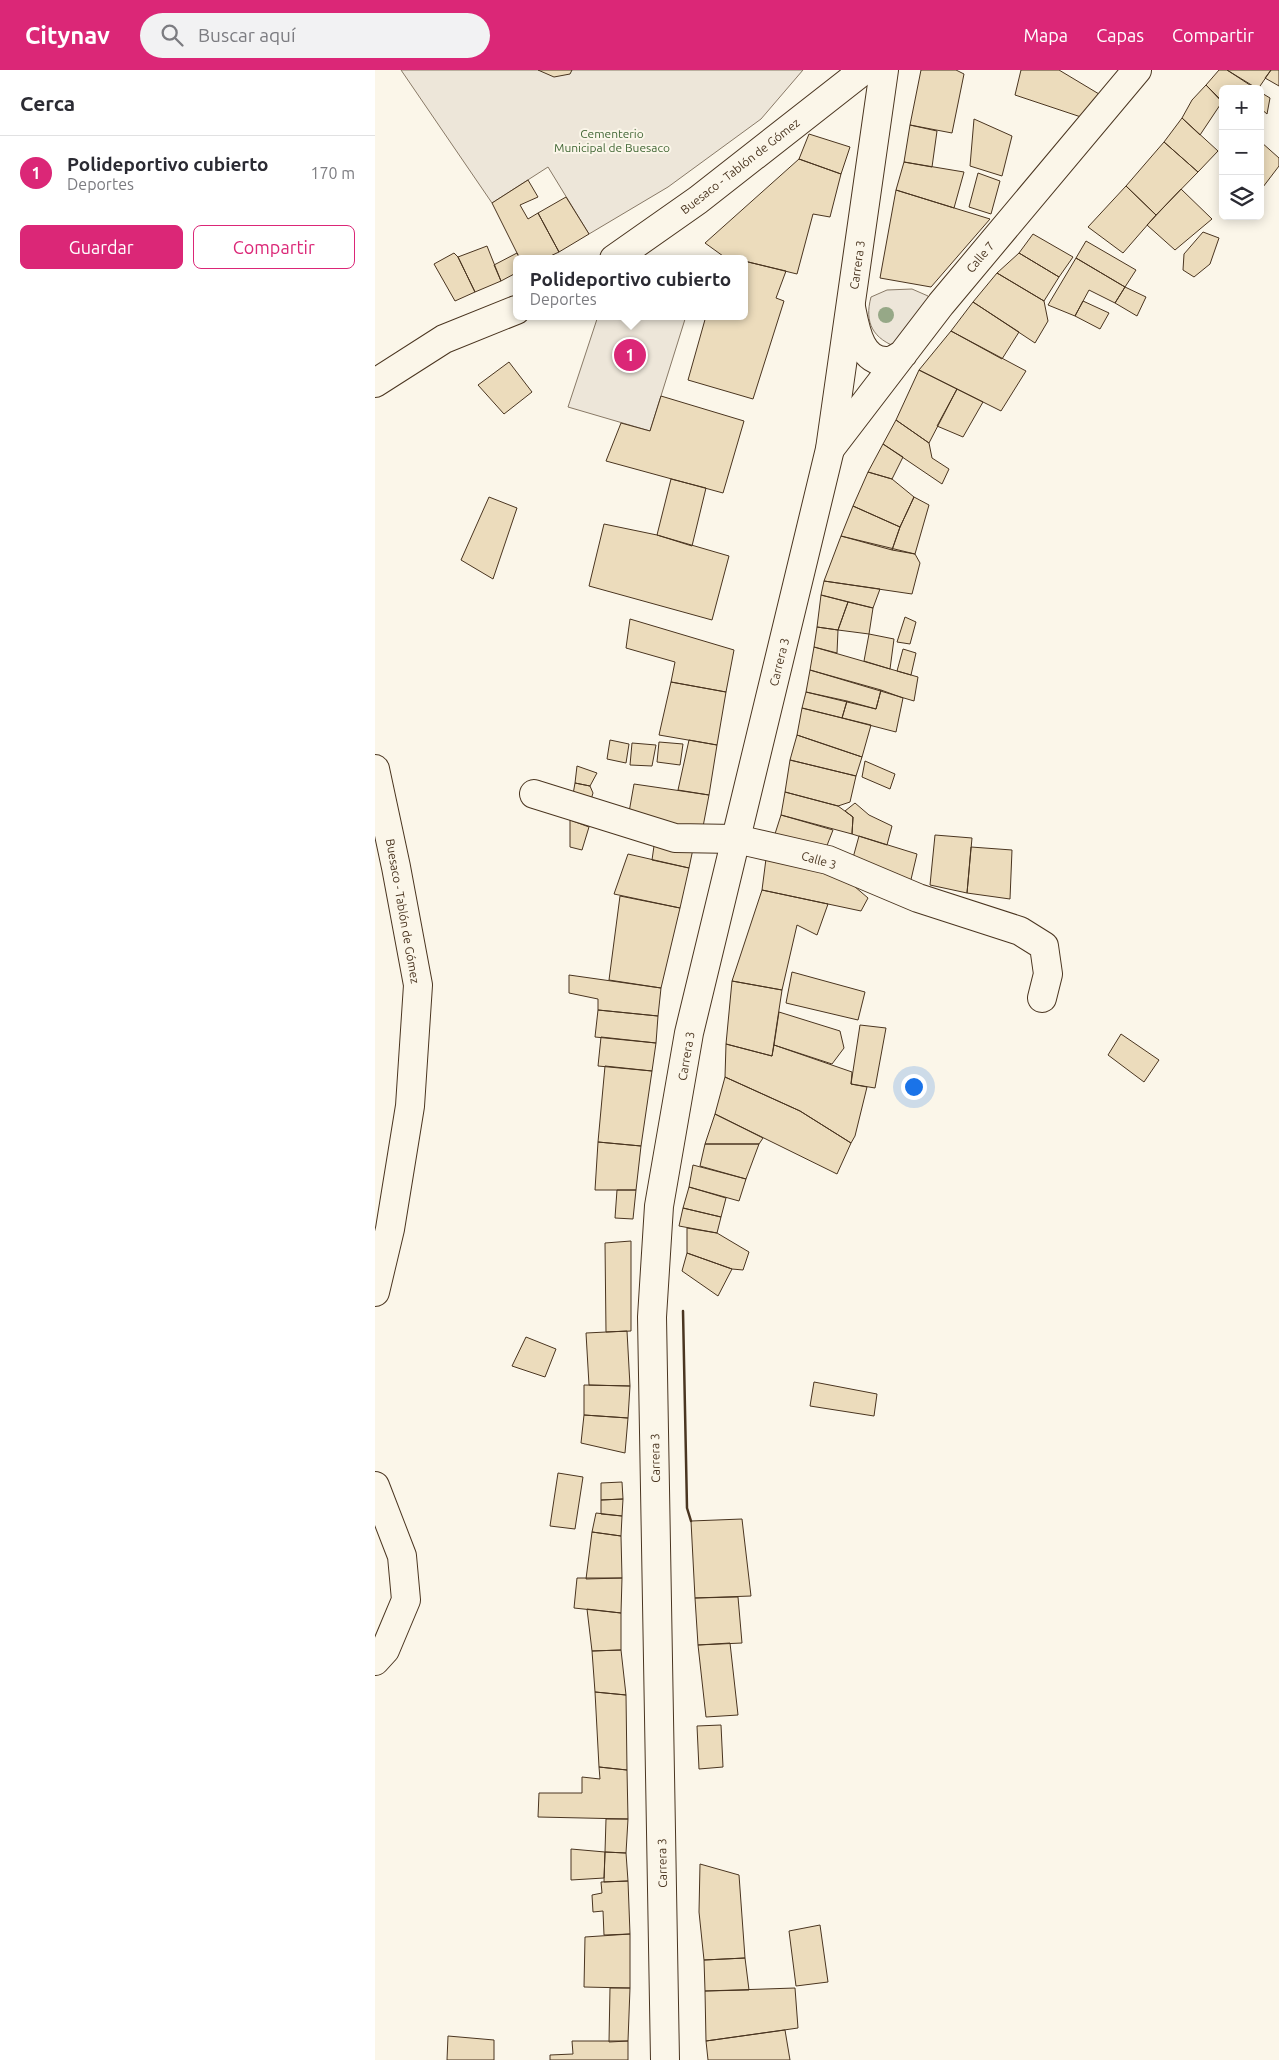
<!DOCTYPE html>
<html lang="es">
<head>
<meta charset="utf-8">
<style>
	body { margin:0; font-family:Ubuntu,sans-serif; background:#f2f2f3; color:#2b2b33 }
	.controls { position:absolute; right:15px; top:15px; display:grid; overflow:hidden; border-radius:8px; box-shadow:0 2px 12px #0003 }
	.controls button { width:45px; height:45px; display:grid; place-items:center; padding:0; border:0; border-bottom:1px solid #e1e1e2; background:#fff; color:#2b2b33; font:25px sans-serif }
	.you { position:absolute; left:538px; top:1016px; width:18px; height:18px; margin:-12px; border:4px solid #fff; border-radius:50%; background:#1a73e8; box-shadow:0 0 0 8px #1a73e833 }
	.badge { display:grid; place-items:center; width:32px; height:32px; border-radius:50%; background:#db2777; color:#fff; font-size:16px; font-weight:700 }
	.pin { position:absolute; translate:-50% -50%; border:2px solid #fff; box-shadow:0 1px 5px #0006 }
	.popup { position:absolute; left:138px; top:185px; width:235px; height:65px; box-sizing:border-box; display:grid; place-content:center; border-radius:8px; background:#fff; filter:drop-shadow(0 1px 4px #0005); font-size:16px; white-space:nowrap; color:#7c7c81 }
	.popup b { font-size:19px; color:#2b2b33 }
	.popup::after { content:''; position:absolute; left:50%; top:100%; margin-left:-10px; border:10px solid transparent; border-top-color:#fff }
	.list { margin:0; padding:0; list-style:none }
	h2 { display:flex; justify-content:space-between; align-items:center; height:65px; margin:0; padding:0 20px; font-size:21px }
	h2 small { font-size:16px; font-weight:400; color:#7c7c81 }
	.list li { display:grid; grid-template-columns:32px 1fr auto; gap:15px; align-items:center; box-sizing:border-box; height:75px; padding:0 20px; border-top:1px solid #e1e1e2 }
	.list b { display:block; font-size:19px; white-space:nowrap }
	.list p { margin:0; font-size:16px; white-space:nowrap; color:#7c7c81 }
	.list em { font-size:16px; font-style:normal; color:#7c7c81 }
	.actions { display:flex; gap:10px; padding:15px 20px }
	.actions a { flex:1; padding:11px 0; border:1px solid #db2777; border-radius:8px; text-align:center; font-size:18px; color:#db2777 }
	.actions .main { background:#db2777; color:#fff }
	.icon { flex:none; width:28px; height:28px; fill:none; stroke:currentColor; stroke-width:2; stroke-linecap:round; stroke-linejoin:round }
	.map { position:relative; flex:none; width:904px; height:1990px; overflow:hidden }
	header { display:flex; align-items:center; gap:30px; box-sizing:border-box; height:70px; padding:0 25px; background:#db2777; color:#fff }
	header strong { font-size:24px }
	nav { display:flex; gap:28px; margin-inline-start:auto; font-size:18px }
	.search { width:350px; height:45px; background:#f2f2f3; display:flex; align-items:center; gap:12px; box-sizing:border-box; padding:0 18px; border-radius:28px; color:#7c7c81; font-size:19px }
	main { display:flex }
	aside { flex:1; background:#fff }
	.map>svg:first-child { display:block }
	.green { fill:#ede6d9; stroke:#887966 }
	.building { fill:#ecdcbc; stroke:#4a3520 }
	.lines { fill:none; stroke-linecap:round; stroke-linejoin:round }
	.minor-casing { stroke:#4a3520; stroke-width:30 }
	.tertiary-casing { stroke:#4a3520; stroke-width:30 }
	.secondary-casing { stroke:#4a3520; stroke-width:30 }
	.minor { stroke:#fbf6e9; stroke-width:28 }
	.tertiary { stroke:#fbf6e9; stroke-width:28 }
	.secondary { stroke:#fbf6e9; stroke-width:28 }
	.wall { stroke:#4a3520; stroke-width:2.5 }
	.tree { fill:#96a887 }
	.labels { text-anchor:middle; dominant-baseline:central; stroke-width:4; stroke-linejoin:round; paint-order:stroke }
	.park-label { font-size:12px; fill:#436837; stroke:#fbf6e9 }
	.street-label { font-size:12px; fill:#4a3520; stroke:#fbf6e9 }
</style>
</head>
<body>
<header>
<strong>Citynav</strong>
<div class="search"><svg class="icon" aria-label="search" viewBox="0 0 24 24"><circle cx="10" cy="10" r="6"/><path d="M15 15l6 6"/></svg>Buscar aquí</div>
<nav><a>Mapa</a><a>Capas</a><a>Compartir</a></nav>
</header>
<main>
<aside>
<h2>Cerca<small></small></h2>
<ul class="list">
<li><span class="badge">1</span><div><b>Polideportivo cubierto</b><p>Deportes</p></div><em>170 m</em></li>
</ul>
<div class="actions"><a class="main">Guardar</a><a>Compartir</a></div>
</aside>
<div class="map">
<svg width="904" height="1990" viewBox="0 0 904 1990">
	<rect width="100%" height="100%" fill="#fbf6e9"/>
	<!-- green -->
	<path class="green" d="M26,0H428L386,49L293,117L214,164L173,97L117,133Z
		M537,219L553,226L558,235L524,278C498,269 489,253 496,227L512,220Z
		M223,246H311L275,361L193,337Z"/>
	<!-- building -->
	<path class="building" d="M163,0H197L195,4L179,7Z
		M546,0H581L589,4L577,63L535,55Z
		M646,0H684L724,24L706,47L640,25Z
		M844,0H852L881,19H848V32L831,15Z
		M852,0H896L883,19Z
		M896,0H904V16L890,8Z
		M831,15L847,32L825,65L807,48L817,30Z
		M885,22L895,28L892,44L885,38Z
		M807,48L843,81L823,102L789,72Z
		M599,49L637,66L627,106L595,96Z
		M535,55L562,61L557,97L529,92Z
		M434,64L475,77L466,104L424,89Z
		M789,72L823,102L781,145L751,116Z
		M886,72L904,88V96L888,117L885,115Z
		M424,89L466,104L455,147L438,144L422,204L369,191V189L348,186L330,173Z
		M529,92L589,102L579,138L521,120Z
		M603,103L625,111L616,144L594,137Z
		M153,110L163,127L145,135L153,149L163,143L184,182L169,189H145L117,133Z
		M751,116L781,145L748,183L713,157Z
		M806,119L837,149L800,180L772,155Z
		M521,120L615,149L556,217L505,208Z
		M191,127L214,164L184,182L163,143Z
		M828,162L844,168L835,194L819,207L808,200L809,184Z
		M658,164L698,187L684,207L644,183Z
		M711,171L761,200L750,217L701,188Z
		M112,176L126,211L100,222L83,187Z
		M79,183L83,187L100,222L80,231L59,194Z
		M142,183L145,189H141V203L126,211L119,195Z
		M644,183L684,207L669,231L622,203Z
		M701,188L750,217L740,233L714,220L700,246L673,235Z
		M369,191L411,201L401,228L409,231L378,329L313,310L331,246H369Z
		M622,203L669,231L673,251L660,273L598,232Z
		M750,217L771,227L762,246L740,233Z
		M708,231L734,243L725,259L700,246Z
		M598,232L644,262L627,289L576,261Z
		M576,261L651,301L626,341L544,300Z
		M134,292L157,322L129,344L103,315Z
		M544,300L582,319L554,373L521,350Z
		M582,319L608,332L588,367L562,356Z
		M286,326L369,351L348,423L231,391L246,353L275,361Z
		M521,350L554,373L557,388L574,399L567,414L508,374Z
		M508,374L528,387L517,409L493,402Z
		M493,402L517,409L539,427L525,457L478,436Z
		M296,409L331,418L317,476L282,465Z
		M114,427L142,438L118,509L86,490Z
		M539,427L554,435L540,484L517,480L525,457Z
		M478,436L525,457L517,480L466,466Z
		M229,454L282,465L354,486L337,550L214,516Z
		M466,466L540,484L545,493L537,524L449,511Z
		M449,511L505,519L498,538L446,525Z
		M446,525L473,532L463,560L442,557Z
		M473,532L498,538L494,564L463,560Z
		M530,547L541,552L535,574L522,572Z
		M255,549L359,580L351,622L296,612L300,592L251,578Z
		M442,557L463,560L462,583L439,577Z
		M494,564L519,569L515,599L489,591Z
		M439,577L543,607L539,631L435,600Z
		M528,579L541,583L536,605L522,601Z
		M435,600L506,620L501,639L431,622Z
		M296,612L351,622L342,675L284,665Z
		M506,620L528,628L521,662L467,648L472,631L501,639Z
		M431,622L472,631L467,648L427,638Z
		M427,638L496,655L487,687L422,665Z
		M422,665L487,687L481,706L415,690Z
		M235,670L254,674L251,693L232,689Z
		M314,670L342,675L334,725L303,720Z
		M284,672L308,674L305,695L282,692Z
		M257,673L281,675L277,696L255,695Z
		M415,690L481,706L475,732L463,736L410,722Z
		M490,691L520,704L515,719L487,707Z
		M202,696L222,703L215,716L200,713Z
		M200,713L215,716L218,723L215,733L197,730Z
		M259,714L334,725L327,762L253,748Z
		M410,722L463,736L478,747L477,764L406,745Z
		M480,733L494,745L517,756L512,775L477,764L478,747L470,741Z
		M406,745L458,760L451,778L399,767Z
		M195,750L214,757L207,780L195,777Z
		M560,765L597,768L592,823L555,815Z
		M484,766L542,784L534,818L476,795Z
		M280,769L319,774L314,798L277,790Z
		M596,777L637,780L635,829L592,823Z
		M392,781L483,810L479,816L493,828L486,841L387,820Z
		M253,784L314,798L305,838L239,824Z
		M387,820L453,834L442,865L422,855L407,920L357,911Z
		M245,826L305,838L286,918L234,910Z
		M417,902L490,922L483,950L411,933Z
		M194,905L286,918L283,946L223,940V929L194,923Z
		M357,911L407,920L397,986L351,974Z
		M223,940L283,946L281,973L220,967Z
		M404,942L465,961L469,978L457,994L399,975Z
		M485,955L511,958L500,1018L476,1014Z
		M746,964L784,990L769,1012L733,985Z
		M226,967L281,973L277,1001L223,996Z
		M351,974L397,986L399,975L477,1002L476,1014L492,1017L480,1066L476,1073L425,1041L350,1007Z
		M230,996L277,1001L266,1076L223,1072Z
		M350,1007L425,1041L476,1073L462,1104L340,1044Z
		M340,1044L388,1068L384,1074H330Z
		M223,1072L266,1076L261,1120H220Z
		M330,1074H384L371,1109L325,1096Z
		M318,1095L371,1109L364,1131L314,1117Z
		M314,1117L351,1128L346,1147L308,1138Z
		M242,1120H261L258,1149L240,1148Z
		M308,1138L346,1147L342,1163L304,1156Z
		M312,1158L342,1163L374,1182L368,1200L357,1199L312,1183Z
		M256,1171V1261L231,1262L230,1173Z
		M312,1183L357,1199L343,1226L307,1201Z
		M252,1261L255,1316L214,1315L211,1263Z
		M151,1267L181,1279L170,1307L137,1296Z
		M439,1312L502,1324L499,1346L435,1336Z
		M209,1315L255,1316L253,1348L209,1345Z
		M209,1345L253,1348L250,1383L206,1373Z
		M183,1403L208,1407L200,1459L175,1456Z
		M247,1412L248,1429L226,1430V1413Z
		M248,1429L247,1446L226,1444V1430Z
		M221,1443L247,1446L246,1466L217,1462Z
		M367,1449L376,1526L320,1528L316,1451Z
		M217,1462L246,1466L247,1508L211,1509Z
		M202,1508H247L246,1543L199,1538Z
		M363,1527L367,1573L323,1575L320,1528Z
		M212,1539L246,1543V1580L217,1581Z
		M355,1573L363,1645L331,1647L323,1575Z
		M246,1580L251,1625L220,1622L217,1581Z
		M220,1622L251,1625L252,1700L224,1697Z
		M346,1655L348,1697L324,1699L322,1656Z
		M224,1697L252,1700L253,1749L163,1747L164,1723H207V1707L225,1709Z
		M231,1749H253L251,1783L230,1782Z
		M196,1779L230,1782L229,1808L196,1810Z
		M230,1782L251,1783L253,1811L229,1812Z
		M325,1794L364,1805L370,1888L329,1890L324,1842Z
		M253,1811L255,1864L229,1865L228,1841L218,1842L217,1825L227,1823L226,1812Z
		M445,1855L453,1912L421,1916L414,1861Z
		M255,1864V1918L209,1917L210,1867Z
		M370,1888L374,1920L330,1921L329,1890Z
		M235,1918H255L253,1971L234,1972Z
		M420,1918L423,1958L331,1971L330,1921Z
		M410,1960L415,1990H333L331,1971Z
		M73,1966L119,1970V1990H72Z
		M197,1971H253V1990H175V1985L198,1984Z"/>
	<g class="lines">
		<!-- minor casing -->
		<g class="minor-casing">
			<path id="minor" d="M476,237C480,257 485,293 513,291C518,291 524,286 528,284
				M455,379L566,234L762,0
				M159,724L300,768L361,769L453,790L543,828L645,861L669,876L673,904L667,928"/>
		</g>
		<!-- tertiary casing -->
		<g class="tertiary-casing">
			<path id="tertiary" d="M239,189L323,130L489,0
				M0,313L69,269L141,240
				M0,699L21,797L43,915L35,1036L15,1159L0,1222
				M0,1416L27,1486L31,1530L10,1580L0,1591"/>
		</g>
		<!-- secondary casing -->
		<g class="secondary-casing">
			<path id="secondary" d="M290,1990L277,1247L284,1136L314,963L455,379L509,0"/>
		</g>
		<!-- minor -->
		<use href="#minor" class="minor"/>
		<!-- tertiary -->
		<use href="#tertiary" class="tertiary"/>
		<!-- secondary -->
		<use href="#secondary" class="secondary"/>
		<!-- wall -->
		<path class="wall" d="M308,1241L312,1438L316,1451"/>
	</g>
	<!-- trees -->
	<circle class="tree" cx="511" cy="245" r="8"/>
	<g class="labels">
		<!-- park labels -->
		<g class="park-label">
			<text x="237" y="63">Cementerio<tspan x="237" dy="14">Municipal de Buesaco</tspan></text>
		</g>
		<!-- street labels -->
		<g class="street-label">
			<text transform="translate(365 96) rotate(-38)">Buesaco - Tablón de Gómez</text>
			<text transform="translate(605 187) rotate(-50)">Calle 7</text>
			<text transform="translate(482 195) rotate(-82)">Carrera 3</text>
			<text transform="translate(404 592) rotate(-76)">Carrera 3</text>
			<text transform="translate(444 790) rotate(16)">Calle 3</text>
			<text transform="translate(28 841) rotate(80)">Buesaco - Tablón de Gómez</text>
			<text transform="translate(311 986) rotate(-80)">Carrera 3</text>
			<text transform="translate(280 1388) rotate(-91)">Carrera 3</text>
			<text transform="translate(287 1793) rotate(-91)">Carrera 3</text>
		</g>
	</g>
</svg>
<div class="controls">
<button>+</button>
<button>−</button>
<button><svg class="icon" aria-label="layers" viewBox="0 0 24 24"><path d="M12 4l9 5-9 5-9-5zM3 14l9 5 9-5"/></svg></button>
</div>
<div class="you"></div>
<div class="pin badge" style="left:255px;top:285px">1</div>
<div class="popup"><b>Polideportivo cubierto</b>Deportes</div>
</div>
</main>
</body>
</html>
